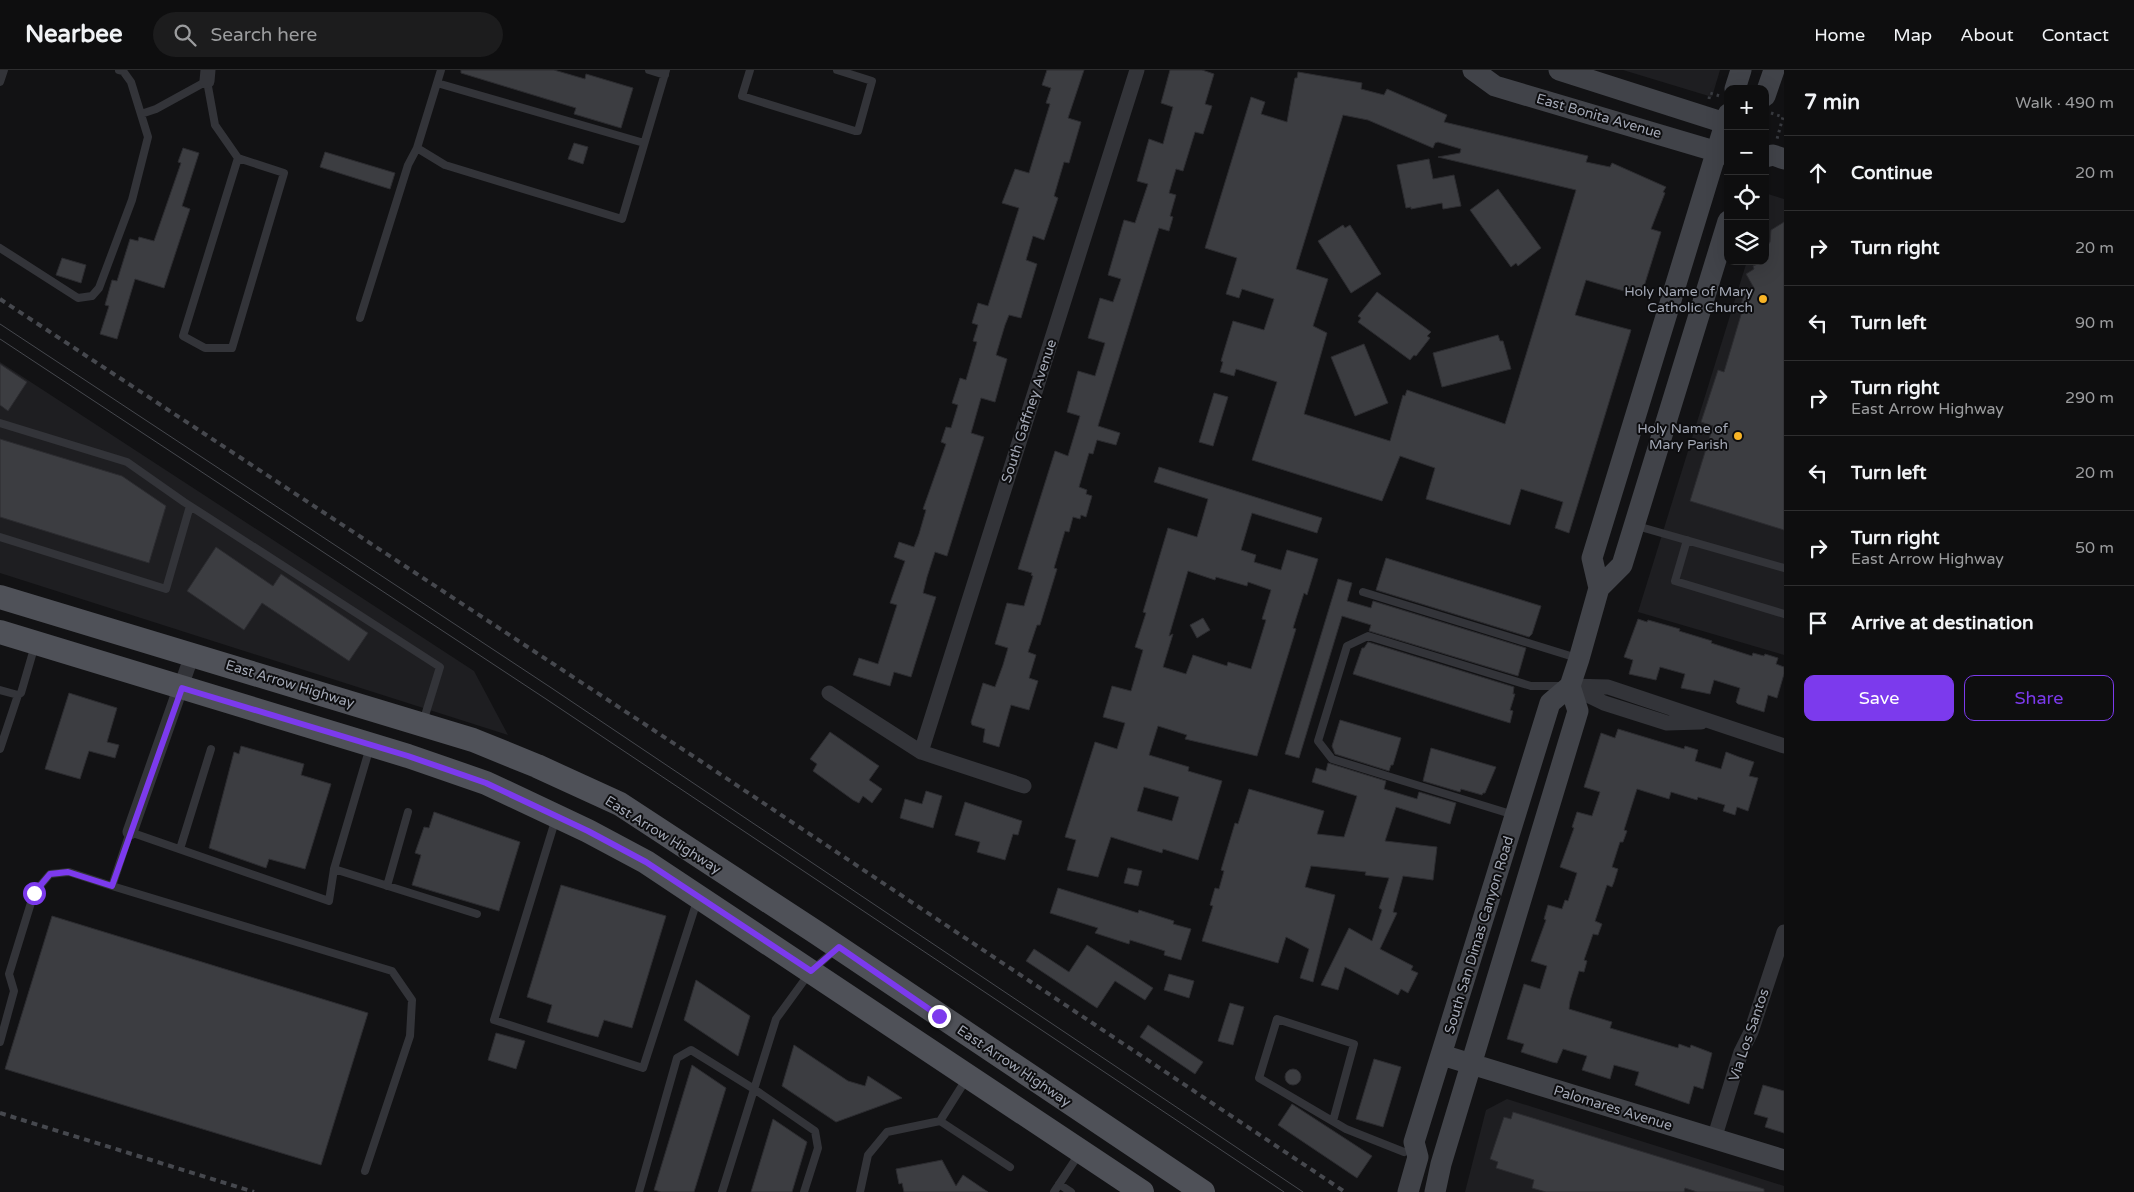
<!DOCTYPE html>
<html lang="en">
<head>
<meta charset="utf-8">
<style>
	body { margin:0; font-family:"Varela Round",sans-serif; background:#1c1c1d; color:#f1f3f6 }
	.controls { position:absolute; right:15px; top:15px; display:grid; overflow:hidden; border-radius:10px; box-shadow:0 5px 20px #0002 }
	.controls button { width:45px; height:45px; display:grid; place-items:center; padding:0; border:0; border-bottom:1px solid #2e2e2f; background:#0e0e0f; color:#f1f3f6; font:25px sans-serif }
	.stop { position:absolute; width:15px; height:15px; margin:-11px; border:4px solid #7c3aed; border-radius:50%; background:#fff }
	.stop.end { background:#7c3aed; border-color:#fff; box-shadow:0 1px 5px #0008 }
	.list { margin:0; padding:0; list-style:none }
	h2 { display:flex; justify-content:space-between; align-items:center; height:65px; margin:0; padding:0 20px; font-size:21px }
	h2 small { font-size:16px; font-weight:400; color:#9b9c9e }
	.list li { display:grid; grid-template-columns:32px 1fr auto; gap:15px; align-items:center; box-sizing:border-box; height:75px; padding:0 20px; border-top:1px solid #2e2e2f }
	.list b { display:block; font-size:19px; white-space:nowrap }
	.list p { margin:0; font-size:16px; white-space:nowrap; color:#9b9c9e }
	.list em { font-size:16px; font-style:normal; color:#9b9c9e }
	.actions { display:flex; gap:10px; padding:15px 20px }
	.actions a { flex:1; padding:11px 0; border:1px solid #7c3aed; border-radius:10px; text-align:center; font-size:18px; color:#7c3aed }
	.actions .main { background:#7c3aed; color:#fff }
	.icon { flex:none; width:28px; height:28px; fill:none; stroke:currentColor; stroke-width:2; stroke-linecap:round; stroke-linejoin:round }
	.map { position:relative; flex:none; width:1784px; height:1122px; overflow:hidden }
	header { display:flex; align-items:center; gap:30px; box-sizing:border-box; height:70px; padding:0 25px; background:#0e0e0f; border-bottom:1px solid #2e2e2f }
	header strong { font-size:24px }
	nav { display:flex; gap:28px; margin-inline-start:auto; font-size:18px }
	.search { width:350px; height:45px; background:#1c1c1d; display:flex; align-items:center; gap:12px; box-sizing:border-box; padding:0 18px; border-radius:28px; color:#9b9c9e; font-size:19px }
	main { display:flex }
	aside { flex:1; background:#0e0e0f }
	.map>svg:first-child { display:block }
	.built { fill:#1e1e21 }
	.building { fill:#3c3d41; stroke:#2c2c30; fill-rule:evenodd }
	.lines { fill:none; stroke-linecap:round; stroke-linejoin:round }
	.path { stroke:#393b40; stroke-width:3; stroke-dasharray:2.5 4; stroke-linecap:butt }
	.lane { stroke:#333439; stroke-width:8 }
	.street { stroke:#333439; stroke-width:15 }
	.secondary { stroke:#414349; stroke-width:21 }
	.primary { stroke:#4f5158; stroke-width:24 }
	.tram { stroke:#46484e; stroke-width:1 }
	.rail { stroke:#46484e; stroke-width:4; stroke-dasharray:6 5; stroke-linecap:butt }
	.route { stroke:#7c3aed; stroke-width:6 }
	.poi-dot { fill:#f8b426; stroke:#0d0d0f; stroke-width:2 }
	.labels { text-anchor:middle; dominant-baseline:central; stroke-width:4; stroke-linejoin:round; paint-order:stroke }
	.street-label { font-size:14px; fill:#a3a8b5; stroke:#0d0d0f }
	.poi-label { font-size:14px; fill:#a3a8b5; stroke:#0d0d0f; text-anchor:end }
</style>
</head>
<body>
<header>
<strong>Nearbee</strong>
<div class="search"><svg class="icon" aria-label="search" viewBox="0 0 24 24"><circle cx="10" cy="10" r="6"/><path d="M15 15l6 6"/></svg>Search here</div>
<nav><a>Home</a><a>Map</a><a>About</a><a>Contact</a></nav>
</header>
<main>
<div class="map">
<svg width="1784" height="1122" viewBox="0 0 1784 1122">
	<rect width="100%" height="100%" fill="#121214"/>
	<!-- built -->
	<path class="built" d="M1623,0H1720L1712,27Z
		M1768,124L1784,129V585L1638,542L1747,191H1765V133Z
		M0,292L474,601L508,665L0,503Z
		M1507,1029L1784,1116V1122H1465L1486,1040Z"/>
	<!-- building -->
	<path class="building" d="M461,0H554L585,9L586,4L633,18L621,58L574,44L576,38L461,3Z
		M1047,0H1084L1068,48L1081,52L1069,93L1064,92L1054,126L1058,128L1044,170L1033,166L1026,190L1037,194L1021,248L1009,245L1005,255L996,285L1007,289L995,332L981,328L971,363L984,367L947,486L935,482L927,507L923,523L936,527L911,607L894,602L890,616L853,605L859,588L878,594L897,535L890,533L905,491L894,487L899,472L914,477L919,464L926,440L923,439L946,374L941,372L946,357L951,358L958,335L952,333L960,308L966,310L977,272L973,271L978,255L972,253L978,233L988,236L1019,138L1002,133L1015,99L1029,103L1050,34L1046,33L1051,18L1042,15Z
		M1170,0H1202L1214,4L1205,34L1212,36L1203,64L1195,62L1183,101L1176,99L1169,123L1176,125L1170,146L1173,147L1169,161L1159,158L1098,356L1120,363L1116,375L1097,370L1093,384L1089,383L1079,417L1087,420L1086,424L1092,426L1086,447L1081,445L1080,449L1073,447L1069,462L1065,461L1054,498L1057,499L1040,555H1037L1028,582L1036,585L1029,608L1038,611L1029,640L1011,635L999,677L983,672L985,659L972,655L971,652L983,613L995,617L1003,595L1008,578L995,574L1007,533L1024,536L1033,506L1031,505L1032,503L1018,499L1055,381L1068,386L1080,346L1067,342L1078,301L1095,306L1105,273L1088,268L1100,228L1113,232L1121,209L1108,205L1124,150L1135,153L1148,114L1137,111L1149,69L1163,74L1173,37L1161,33Z
		M1298,2L1362,13L1361,19L1384,25L1387,19L1447,45L1444,52L1588,86L1586,92L1610,97L1612,93L1666,117L1663,122L1665,123L1651,159L1661,162L1641,226L1586,210L1575,245L1631,260L1569,463L1555,458L1563,432L1521,419L1510,455L1426,429L1435,398L1400,386L1382,431L1252,390L1277,312L1236,299L1234,306L1220,302L1223,292L1221,291L1233,251L1264,260L1274,229L1242,219L1239,228L1226,224L1237,188L1205,178L1251,27L1265,32L1261,44L1287,52L1295,8H1297ZM1343,45L1368,50L1433,78L1435,73L1438,72L1461,79L1460,83L1438,87L1576,120L1505,354L1407,320L1405,326L1403,325L1390,371L1304,344L1327,263L1313,256L1328,209L1296,199Z
		M574,73L588,77L583,94L568,89Z
		M183,78L199,83L182,136L190,139L164,218L135,209L117,269L100,264L109,236L105,235L112,210L117,211L130,169L138,171L139,167L154,171L181,93L178,92Z
		M325,82L395,103L390,119L320,97Z
		M1429,89L1433,109L1454,105L1461,136L1443,139L1442,133L1411,139V137L1406,138L1397,95Z
		M1498,119L1541,178L1518,196L1516,193L1511,197L1470,140Z
		M1784,152V460L1690,431L1713,356L1701,352L1718,300L1724,302L1743,238L1741,234L1745,223L1754,218L1746,204L1754,199L1753,196L1765,191V179L1770,172L1771,160Z
		M1343,155L1345,158L1350,155L1381,204L1351,223L1318,171Z
		M62,188L86,195L81,213L56,205Z
		M1377,222L1431,262L1427,266L1430,268L1416,286L1414,285L1410,290L1358,252L1361,248L1358,246Z
		M1498,265L1500,271H1503L1511,299L1442,317L1433,283Z
		M1364,274L1388,333L1355,346L1331,287Z
		M0,294L27,312L8,341L0,335Z
		M1214,323L1228,327L1213,376L1199,372Z
		M0,369L122,406L166,436L149,493L0,447Z
		M1159,397L1322,448L1317,463L1252,443L1241,480L1256,485L1254,492L1281,500L1287,480L1318,489L1307,525L1304,523L1293,558L1296,559L1257,686L1185,669L1187,665L1158,656L1149,685L1189,697L1188,701L1222,711L1198,790L1163,779L1162,783L1111,767L1098,807L1067,800L1076,770L1065,767L1095,672L1117,679L1125,653L1103,647L1112,616L1131,621L1143,580L1135,577L1146,543L1143,542L1168,458L1197,467L1208,429L1154,412ZM1188,501L1215,510L1216,507L1247,516L1248,512L1271,520L1262,549L1266,550L1251,599L1228,592L1227,596L1193,585L1186,604L1163,597L1173,564L1169,566ZM1144,717L1179,727L1172,751L1137,741Z
		M216,477L273,516L281,504L368,563L349,591L262,533L244,560L187,521Z
		M1386,488L1541,536L1532,564L1529,567L1376,520Z
		M1338,509L1352,513L1347,531L1371,538L1373,531L1526,578L1518,606L1369,561L1371,555L1342,546L1299,688L1285,684Z
		M1203,548L1210,560L1197,568L1190,555Z
		M1638,549L1647,552L1648,550L1680,559L1679,561L1712,571L1711,573L1752,586L1753,583L1764,586L1765,584L1778,588L1776,594L1784,597V604L1777,628L1768,625L1764,642L1738,634L1736,632L1740,618L1714,610L1710,624L1681,618L1685,604L1660,597L1656,610L1629,604L1633,590L1624,587Z
		M1368,572L1514,617L1513,624H1515L1510,640L1513,641L1510,653L1353,604L1362,578H1364Z
		M69,623L117,638L107,672L119,675L115,688L89,681L80,709L45,699Z
		M1340,650L1401,668L1393,695H1391L1389,701L1335,684L1332,676Z
		M1618,659L1684,679L1685,676L1698,680L1695,691L1721,699L1726,682L1739,687L1754,692L1749,706L1758,708L1748,741L1737,737L1735,745L1723,741L1725,735L1698,727L1697,730L1671,722L1669,729L1637,719L1624,760L1627,761L1623,772H1620L1612,797L1618,799L1614,812L1612,817L1607,815L1595,851L1602,854L1598,865L1593,864L1584,890L1587,891L1584,902L1579,901L1570,931L1569,939L1612,952L1610,958L1678,978L1679,974L1690,978L1691,975L1712,983L1703,1019L1694,1016L1689,1034L1635,1015L1639,1002L1614,995L1610,1009L1582,1000L1587,986L1563,979L1557,993L1552,992L1521,982L1524,974L1507,969L1524,914L1540,919L1547,896L1531,891L1546,850L1544,849L1548,835L1562,839L1565,830L1568,831L1577,803L1560,797L1574,758L1572,757L1577,742L1592,746L1600,722L1584,717L1601,663L1615,668Z
		M830,662L879,696L869,710L882,719L872,733L863,726L859,733L853,730L813,701L817,694L810,689Z
		M241,676L304,694L301,705L331,714L305,799L269,789L266,798L209,778L234,682L239,684Z
		M1431,678L1496,697L1485,723H1483L1482,725L1461,719L1460,722L1423,711Z
		M1328,693L1386,711L1384,719L1417,729L1419,722L1456,733L1450,754L1396,737L1385,771L1437,777L1433,810L1403,806L1393,842L1397,843L1380,879L1413,896L1411,900L1418,903L1408,923L1401,919L1398,925L1345,897L1338,920L1321,915L1349,858L1372,871L1382,840L1379,838L1389,808L1365,805L1366,802L1311,796L1305,817L1335,825L1313,912L1300,908L1309,879L1286,867L1278,893L1202,871L1213,836L1210,835L1215,818L1219,819L1224,801L1221,800L1235,753L1238,754L1249,719L1324,741L1317,764L1344,767L1357,726L1312,712L1316,698L1326,701Z
		M926,721L942,726L933,758L900,748L905,729L922,734Z
		M965,732L1022,751L1018,765L1013,764L1005,790L977,782L980,772L955,765Z
		M434,742L520,772L499,841L412,815L421,785L415,783L424,757L429,758Z
		M1128,798L1142,801L1138,816L1124,813Z
		M561,815L666,846L632,958L604,950L598,967L583,963L547,952L552,935L527,927Z
		M1058,818L1138,843L1139,840L1174,851L1173,854L1191,859L1181,890L1164,885L1165,881L1130,870L1129,874L1095,863L1098,858L1050,843Z
		M52,846L368,943L321,1095L5,999Z
		M1087,875L1153,918L1145,930L1115,911L1097,938L1026,891L1034,879L1069,902Z
		M1169,904L1194,911L1189,928L1164,920Z
		M696,910L750,946L738,986L684,950Z
		M1230,933L1244,937L1233,975L1218,971Z
		M1148,955L1203,992L1195,1004L1140,967Z
		M496,963L525,971L516,999L488,990Z
		M794,975L848,1011L865,1016L868,1006L902,1028L836,1052L782,1016Z
		M1374,989L1401,997L1383,1057L1356,1049Z
		M692,995L726,1018L694,1122H661L654,1120Z
		M1285 1007a8 8 0 1 1 16 0a8 8 0 1 1-16 0Z
		M1763,1015L1784,1021V1063L1765,1057L1768,1048L1754,1044Z
		M1292,1034L1372,1086L1357,1108L1278,1055Z
		M1513,1042L1764,1119V1122H1697L1685,1118L1684,1122H1546L1532,1118L1534,1110L1496,1098L1498,1092L1490,1089L1504,1047L1511,1049Z
		M773,1049L807,1072L792,1122H751Z
		M942,1090L956,1116L963,1105L988,1122H904L902,1113L899,1114L896,1099Z"/>
	<g class="lines">
		<!-- path -->
		<path class="path" d="M1709,29L1710,23L1720,26
			M1771,43L1783,47L1777,69
			M1765,112L1767,104"/>
		<!-- lane -->
		<path class="lane" d="M649,0L665,5
			M750,0L742,26L855,61H858L872,11L837,0
			M0,12L4,0
			M437,13L644,73
			M141,44L156,39L207,11L215,55L238,88L183,266L205,278H232L284,103L238,88
			M417,78L441,0
			M0,178L78,228L92,226L99,218L132,130L148,67L131,12L123,1L119,0
			M360,248L408,95L417,78L445,95L622,149L666,0
			M0,353L127,392L184,432L440,597L423,652
			M1637,456L1784,498
			M0,467L166,519L190,436
			M1687,470L1675,511L1784,544
			M1363,522L1577,588
			M0,620L18,625L21,623L35,575
			M370,677L334,799L477,844
			M0,679L18,625
			M1514,745L1332,689L1318,671L1347,576L1368,566L1531,616H1563
			M556,748L494,950L643,998L697,831
			M180,779L211,679
			M334,799L329,831L130,762L112,816L392,901L412,930L410,966L365,1101
			M387,816L408,742
			M0,972L14,921L9,904L34,823L50,804L69,802L112,816
			M940,1051L1010,1097
			M1333,1051L1354,974L1277,949L1259,1008L1346,1059L1404,1082
			M1059,1114L1071,1122
			M639,1122L677,988L691,980L754,1019L815,1061L818,1078L804,1122
			M722,1122L776,949L811,901L835,880
			M860,1122L868,1085L887,1062L940,1051L967,1008
			M1054,1122L1079,1084"/>
		<!-- street -->
		<path class="street" d="M207,11L208,0
			M1570,616L1608,617L1784,676
			M1573,618L1604,633L1667,653L1701,652
			M829,623L921,682L1024,716
			M921,682L1137,0
			M130,762L192,585
			M1714,1069L1741,982L1751,962L1784,862"/>
		<!-- secondary -->
		<path class="secondary" d="M1473,0L1495,16L1728,85
			M1559,0L1728,54
			M1735,19L1741,0
			M1765,26L1774,0
			M1765,87L1773,85L1784,89
			M1599,518L1622,495L1728,151
			M1442,985L1784,1090
			M1408,1122L1418,1087L1414,1072L1550,633L1570,616L1579,589L1599,518L1592,488L1728,44
			M1435,1122L1441,1094L1578,641L1570,616"/>
		<!-- primary -->
		<path class="primary" d="M0,527L473,670L537,696L620,734L817,863L1203,1122
			M0,562L408,686L486,713L588,761L646,792L1142,1122"/>
		<!-- tram -->
		<path class="tram" d="M0,254L550,617L1303,1122
			M0,269L546,629L1284,1122"/>
		<!-- rail -->
		<path class="rail" d="M0,229L702,692L1345,1122
			M0,1043L254,1122"/>
	</g>
	<g class="lines">
		<!-- route -->
		<path class="route" d="M34,823L50,804L68,802L112,816L182,618L408,686L486,713L588,761L646,792L811,901L839,877L939,946"/>
	</g>
	<!-- markers -->
	<g class="poi-dot">
		<circle cx="1763" cy="229" r="5"/>
		<circle cx="1738" cy="366" r="5"/>
	</g>
	<g class="labels">
		<!-- street labels -->
		<g class="street-label">
			<text transform="translate(1599 46) rotate(16)">East Bonita Avenue</text>
			<text transform="translate(1029 341) rotate(-72)">South Gaffney Avenue</text>
			<text transform="translate(290 614) rotate(17)">East Arrow Highway</text>
			<text transform="translate(663 765) rotate(32)">East Arrow Highway</text>
			<text transform="translate(1479 865) rotate(-73)">South San Dimas Canyon Road</text>
			<text transform="translate(1749 965) rotate(-71)">Via Los Santos</text>
			<text transform="translate(1014 996) rotate(34)">East Arrow Highway</text>
			<text transform="translate(1613 1038) rotate(17)">Palomares Avenue</text>
		</g>
		<!-- poi labels -->
		<g class="poi-label">
			<text x="1753" y="221">Holy Name of Mary<tspan x="1753" dy="16">Catholic Church</tspan></text>
			<text x="1728" y="358">Holy Name of<tspan x="1728" dy="16">Mary Parish</tspan></text>
		</g>
	</g>
</svg>
<div class="controls">
<button>+</button>
<button>−</button>
<button><svg class="icon" aria-label="locate" viewBox="0 0 24 24"><circle cx="12" cy="12" r="6"/><path d="M12 2v4M12 18v4M2 12h4M18 12h4"/></svg></button>
<button><svg class="icon" aria-label="layers" viewBox="0 0 24 24"><path d="M12 4l9 5-9 5-9-5zM3 14l9 5 9-5"/></svg></button>
</div>
<div class="stop" style="left:34px;top:823px"></div>
<div class="stop end" style="left:939px;top:946px"></div>
</div>
<aside>
<h2>7 min<small>Walk · 490 m</small></h2>
<ul class="list">
<li><svg class="icon" aria-label="ahead" viewBox="0 0 24 24"><path d="M12 20V5M6 11l6-6 6 6"/></svg><div><b>Continue</b></div><em>20 m</em></li>
<li><svg class="icon" aria-label="right" viewBox="0 0 24 24"><path d="M7 20v-9h11M14 6l5 5-5 5"/></svg><div><b>Turn right</b></div><em>20 m</em></li>
<li><svg class="icon" aria-label="left" viewBox="0 0 24 24"><path d="M17 20v-9H6M10 6l-5 5 5 5"/></svg><div><b>Turn left</b></div><em>90 m</em></li>
<li><svg class="icon" aria-label="right" viewBox="0 0 24 24"><path d="M7 20v-9h11M14 6l5 5-5 5"/></svg><div><b>Turn right</b><p>East Arrow Highway</p></div><em>290 m</em></li>
<li><svg class="icon" aria-label="left" viewBox="0 0 24 24"><path d="M17 20v-9H6M10 6l-5 5 5 5"/></svg><div><b>Turn left</b></div><em>20 m</em></li>
<li><svg class="icon" aria-label="right" viewBox="0 0 24 24"><path d="M7 20v-9h11M14 6l5 5-5 5"/></svg><div><b>Turn right</b><p>East Arrow Highway</p></div><em>50 m</em></li>
<li><svg class="icon" aria-label="arrive" viewBox="0 0 24 24"><path d="M6 21V4h12l-3 4 3 4H6"/></svg><div><b>Arrive at destination</b></div></li>
</ul>
<div class="actions"><a class="main">Save</a><a>Share</a></div>
</aside>
</main>
</body>
</html>
